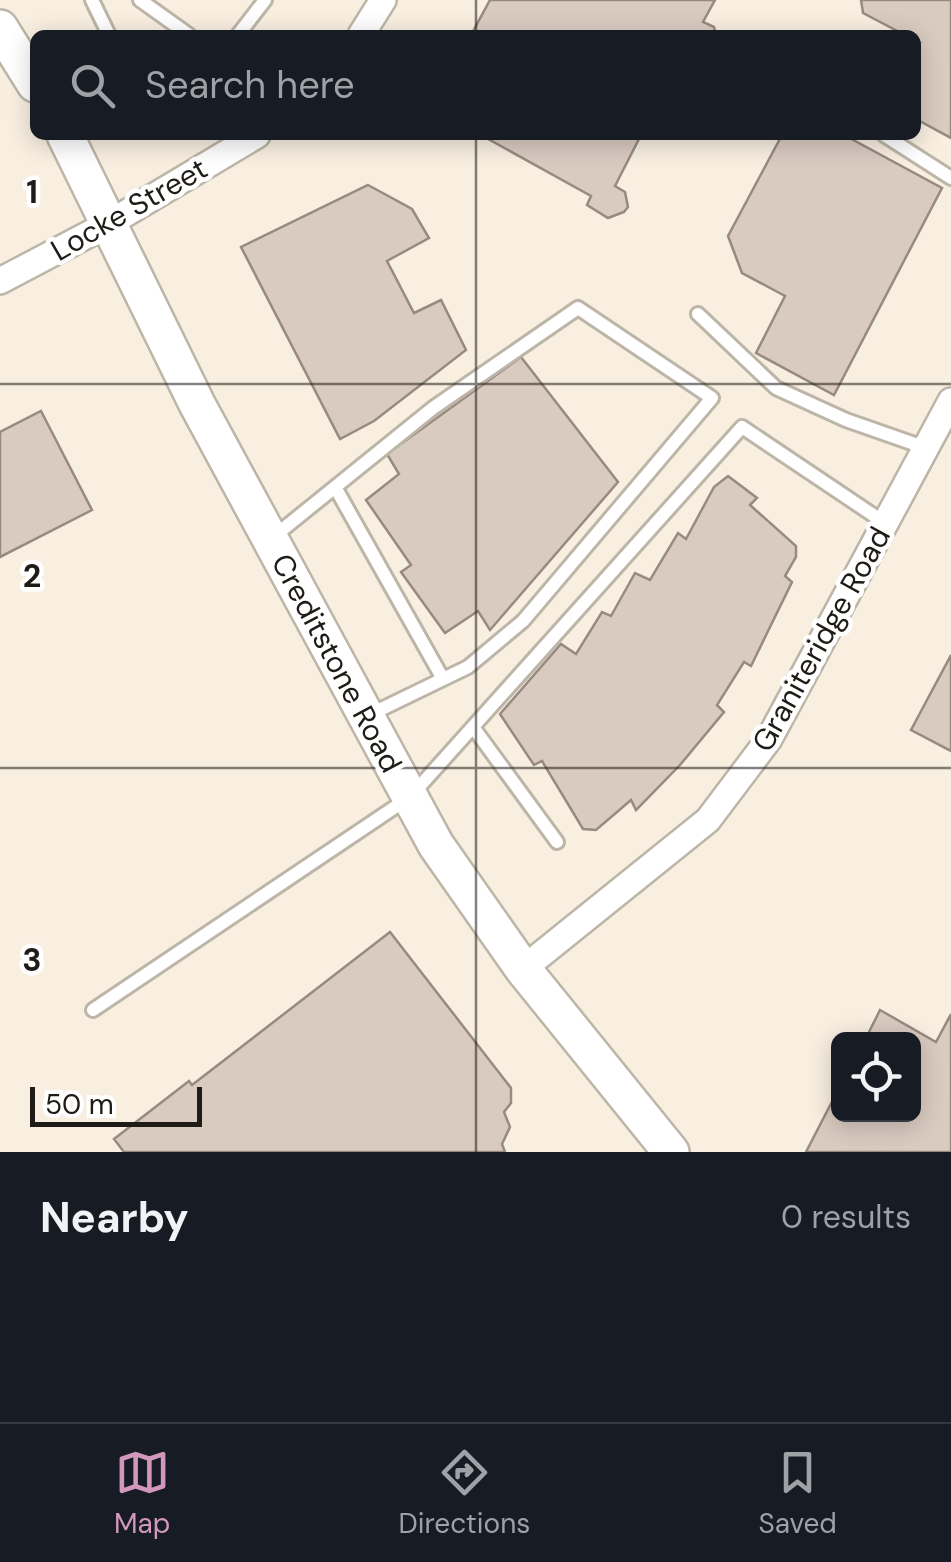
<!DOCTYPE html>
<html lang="en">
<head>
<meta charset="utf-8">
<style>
	body { margin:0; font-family:"DM Sans",sans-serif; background:#242831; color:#f1f3f6 }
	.controls { position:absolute; right:30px; bottom:30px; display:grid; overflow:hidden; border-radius:15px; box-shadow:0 5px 25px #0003 }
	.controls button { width:90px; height:90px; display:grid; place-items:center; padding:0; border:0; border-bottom:2px solid #363941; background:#171b24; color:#f1f3f6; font:50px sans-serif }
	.scale { position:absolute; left:30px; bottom:25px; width:172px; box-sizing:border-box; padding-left:10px; border:5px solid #1f1c17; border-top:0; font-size:28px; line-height:35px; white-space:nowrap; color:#1f1c17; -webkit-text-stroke:8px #fff; paint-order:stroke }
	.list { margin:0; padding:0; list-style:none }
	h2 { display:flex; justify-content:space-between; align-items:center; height:130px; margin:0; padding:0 40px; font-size:42px }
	h2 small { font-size:32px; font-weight:400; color:#9ea1a6 }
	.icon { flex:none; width:55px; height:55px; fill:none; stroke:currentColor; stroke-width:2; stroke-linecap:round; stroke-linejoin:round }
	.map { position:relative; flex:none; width:951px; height:1152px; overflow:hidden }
	.search { position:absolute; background:#171b24; box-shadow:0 5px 25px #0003; left:30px; right:30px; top:30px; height:110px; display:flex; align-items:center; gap:25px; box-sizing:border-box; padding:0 35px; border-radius:15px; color:#9ea1a6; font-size:38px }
	.sheet { height:270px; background:#171b24 }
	nav { display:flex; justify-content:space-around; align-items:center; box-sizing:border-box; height:140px; border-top:2px solid #363941; background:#171b24; font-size:28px; color:#9ea1a6 }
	nav a { display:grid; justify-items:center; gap:5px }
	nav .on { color:#d198bc }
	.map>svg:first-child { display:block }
	.building { fill:#dacbc1; stroke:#988a81; stroke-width:2.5 }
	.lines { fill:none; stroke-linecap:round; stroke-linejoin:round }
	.lane-casing { stroke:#bdb5a7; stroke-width:18 }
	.street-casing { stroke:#bdb5a7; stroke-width:30 }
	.secondary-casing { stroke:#bdb5a7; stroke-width:40 }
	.lane { stroke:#fff; stroke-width:12 }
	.street { stroke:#fff; stroke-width:25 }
	.secondary { stroke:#fff; stroke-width:35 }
	.grid { fill:none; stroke:#1f1c17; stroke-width:2.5; stroke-opacity:0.55 }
	.labels { text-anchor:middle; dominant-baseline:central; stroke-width:9; stroke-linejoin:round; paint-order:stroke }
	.street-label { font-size:30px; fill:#1f1c17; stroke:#fff }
	.grid-label { font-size:32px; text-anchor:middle; font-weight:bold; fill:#1f1c17; stroke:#fff; stroke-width:9; stroke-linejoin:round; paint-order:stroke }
</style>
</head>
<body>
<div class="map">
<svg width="951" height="1152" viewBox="0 0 951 1152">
	<rect width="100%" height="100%" fill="#f8efe1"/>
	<!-- building -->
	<path class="building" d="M490,0H715L703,22L714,27L716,35H471Z
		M861,0H951V138L916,119V50L920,43L916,41V35H905L863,13Z
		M481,135H649L640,137L615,186L625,192L628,207L624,212L608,218L587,205L591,196Z
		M782,135H844L942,188L834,395L756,353L785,296L742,273L728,236Z
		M368,185L412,209L429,238L387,261L414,313L441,300L466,350L374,421L340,439L241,247Z
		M521,357L618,482L490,630L478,611L445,633L401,572L411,565L366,500L399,474L387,454Z
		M41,411L92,510L0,557V432Z
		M728,476L757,498L750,505L796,546V557L785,576L792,582L751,666L744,662L717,705L724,712L680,765L636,810L631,800L596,830L583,829L542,761L534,765L500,714L561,644L576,654L602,612L611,616L635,573L650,580L678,533L686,539L714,487Z
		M951,655V751L911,730Z
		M390,932L511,1088V1103L504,1112L510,1127L502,1144L505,1152H124L114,1139L189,1081L192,1085Z
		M880,1010L936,1042L951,1014V1152H806L838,1090V1114H914V1040H865Z"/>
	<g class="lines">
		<!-- lane casing -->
		<g class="lane-casing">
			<path id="lane" d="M92,0L109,35
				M140,0L189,35
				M238,35L265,0
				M884,135L951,178
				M698,314L776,388L846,420L926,448
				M335,487L443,679
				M272,538L433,408L578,308L712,398L523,621L468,667L367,716
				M473,727L557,842
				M93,1010L410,797L742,427L885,523"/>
		</g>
		<!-- street casing -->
		<g class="street-casing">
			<path id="street" d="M361,35L383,0
				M0,281L108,224L257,135
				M523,969L708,820L769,739L951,401"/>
		</g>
		<!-- secondary casing -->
		<g class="secondary-casing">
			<path id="secondary" d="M0,28L35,84
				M65,135L197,404L436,845L523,969L671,1152"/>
		</g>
		<!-- lane -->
		<use href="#lane" class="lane"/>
		<!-- street -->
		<use href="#street" class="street"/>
		<!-- secondary -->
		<use href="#secondary" class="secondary"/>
	</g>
	<!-- grid -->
	<path class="grid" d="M476,0V35M476,135V1152M0,384H951M0,768H951"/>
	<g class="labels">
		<!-- street labels -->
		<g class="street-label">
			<text transform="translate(129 209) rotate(-30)">Locke Street</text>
			<text transform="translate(821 639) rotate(-61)">Graniteridge Road</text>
			<text transform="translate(337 663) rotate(62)">Creditstone Road</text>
		</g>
	</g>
	<g class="grid-label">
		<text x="32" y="203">1</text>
		<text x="32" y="587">2</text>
		<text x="32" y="971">3</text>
	</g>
</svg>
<div class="controls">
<button><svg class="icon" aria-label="locate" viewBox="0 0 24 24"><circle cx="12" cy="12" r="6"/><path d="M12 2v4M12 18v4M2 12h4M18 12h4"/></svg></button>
</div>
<div class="scale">50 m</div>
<div class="search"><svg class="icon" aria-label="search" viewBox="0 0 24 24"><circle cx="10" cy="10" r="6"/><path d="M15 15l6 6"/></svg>Search here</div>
</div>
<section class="sheet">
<h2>Nearby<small>0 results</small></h2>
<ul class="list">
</ul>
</section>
<nav>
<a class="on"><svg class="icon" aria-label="map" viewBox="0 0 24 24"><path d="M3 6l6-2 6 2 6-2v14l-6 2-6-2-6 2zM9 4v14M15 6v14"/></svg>Map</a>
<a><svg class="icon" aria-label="directions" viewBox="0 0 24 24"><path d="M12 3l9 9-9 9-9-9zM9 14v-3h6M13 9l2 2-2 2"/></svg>Directions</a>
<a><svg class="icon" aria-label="saved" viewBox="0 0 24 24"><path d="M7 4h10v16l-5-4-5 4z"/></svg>Saved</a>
</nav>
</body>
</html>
